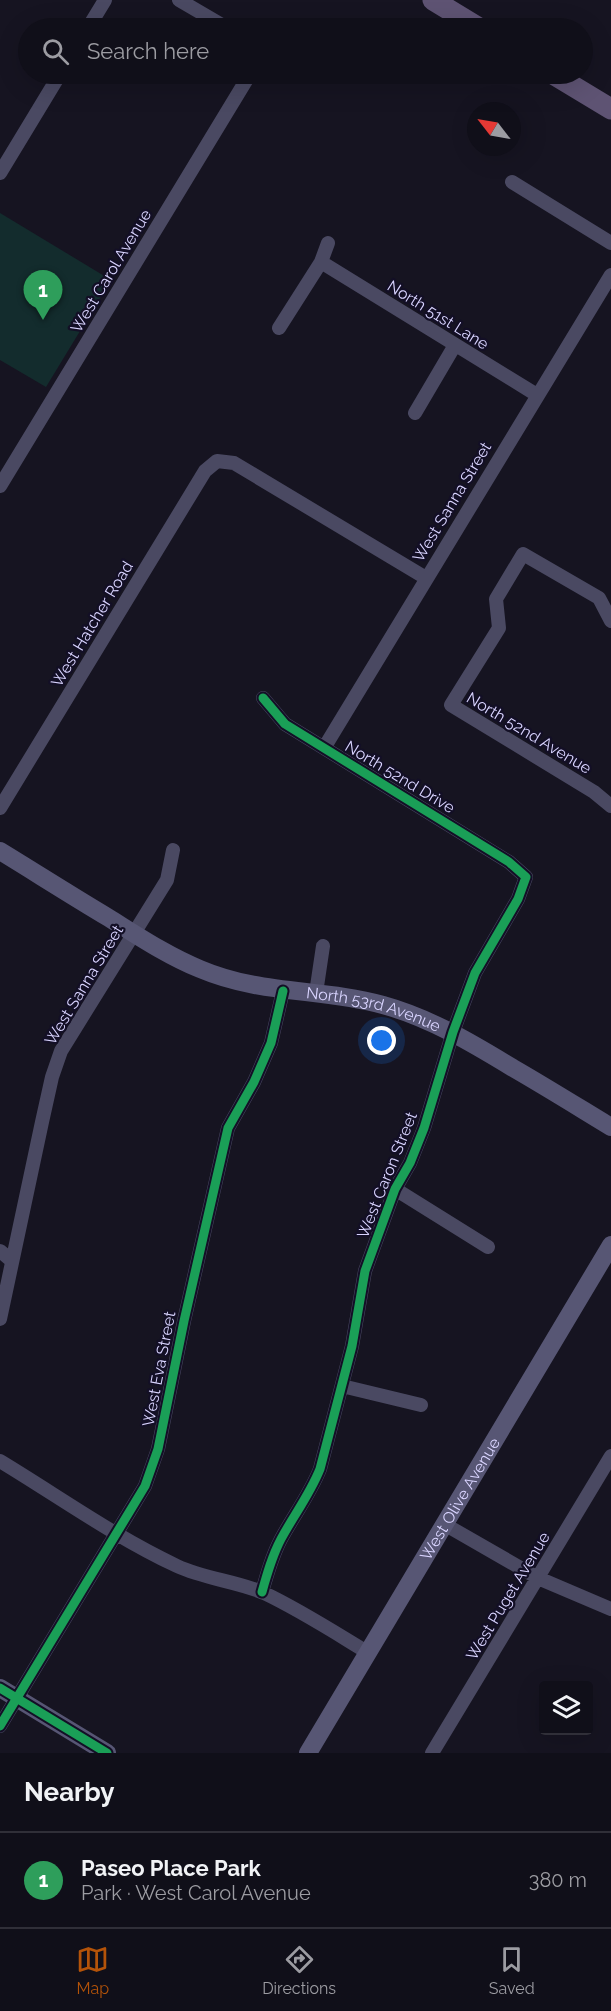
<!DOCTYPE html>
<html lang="en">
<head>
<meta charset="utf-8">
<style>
	body { margin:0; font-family:Raleway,sans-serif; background:#191822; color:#f1f3f6 }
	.controls { position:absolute; right:18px; bottom:18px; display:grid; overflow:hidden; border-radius:6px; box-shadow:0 6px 24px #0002 }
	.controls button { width:54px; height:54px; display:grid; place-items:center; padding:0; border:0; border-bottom:2px solid #302f38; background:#100f19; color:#f1f3f6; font:30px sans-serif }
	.compass { position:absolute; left:467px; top:102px; width:54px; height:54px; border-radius:50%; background:#100f19; box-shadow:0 6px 24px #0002; rotate:301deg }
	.you { position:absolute; left:382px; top:1041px; width:21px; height:21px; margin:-15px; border:4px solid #fff; border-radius:50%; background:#1a73e8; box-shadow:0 0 0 9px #1a73e833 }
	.badge { display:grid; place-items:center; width:39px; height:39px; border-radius:50%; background:#b45309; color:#fff; font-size:20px; font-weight:700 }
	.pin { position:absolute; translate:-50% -50px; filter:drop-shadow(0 2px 3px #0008) }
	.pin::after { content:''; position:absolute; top:32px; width:21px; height:18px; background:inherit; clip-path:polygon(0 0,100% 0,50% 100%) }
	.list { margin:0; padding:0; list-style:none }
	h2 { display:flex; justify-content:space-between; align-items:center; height:78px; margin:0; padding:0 24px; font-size:26px }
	h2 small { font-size:20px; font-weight:400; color:#9c9ca2 }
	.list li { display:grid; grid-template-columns:39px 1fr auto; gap:18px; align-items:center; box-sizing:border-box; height:96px; padding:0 24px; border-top:2px solid #302f38 }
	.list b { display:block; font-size:22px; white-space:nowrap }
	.list p { margin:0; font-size:20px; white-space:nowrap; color:#9c9ca2 }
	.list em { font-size:20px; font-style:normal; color:#9c9ca2 }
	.icon { flex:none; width:33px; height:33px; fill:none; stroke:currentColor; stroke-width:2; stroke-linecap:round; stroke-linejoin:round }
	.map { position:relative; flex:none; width:611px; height:1753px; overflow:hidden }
	.search { position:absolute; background:#100f19; box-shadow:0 6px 24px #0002; left:18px; right:18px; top:18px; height:66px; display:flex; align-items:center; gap:15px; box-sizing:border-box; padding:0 21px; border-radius:33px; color:#9c9ca2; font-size:22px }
	.sheet { height:174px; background:#100f19 }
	nav { display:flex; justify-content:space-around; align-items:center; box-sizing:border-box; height:84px; border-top:2px solid #302f38; background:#100f19; font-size:16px; color:#9c9ca2 }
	nav a { display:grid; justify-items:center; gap:3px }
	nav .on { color:#b45309 }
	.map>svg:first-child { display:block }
	.green { fill:#132c2d }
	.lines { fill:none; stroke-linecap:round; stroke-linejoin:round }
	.street { stroke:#4a4962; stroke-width:14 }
	.secondary { stroke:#575674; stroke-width:18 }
	.primary { stroke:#5e5373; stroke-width:21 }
	.cycleway-casing { stroke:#130f26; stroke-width:13 }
	.cycleway { stroke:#1a9f57; stroke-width:9 }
	.labels { text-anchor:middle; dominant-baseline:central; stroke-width:4.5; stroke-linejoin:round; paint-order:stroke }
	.street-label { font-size:16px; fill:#d9d4ff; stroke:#130f26 }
</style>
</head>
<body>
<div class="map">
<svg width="611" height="1753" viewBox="0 0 611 1753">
	<rect width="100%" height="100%" fill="#161421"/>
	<!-- green -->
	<path class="green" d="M0,213L111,280L46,387L0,360Z"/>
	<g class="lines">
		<!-- street -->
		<path class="street" d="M179,0L227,28
			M88,28L105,0
			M0,173L60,74
			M512,182L611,243
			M321,262L537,395
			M279,328L321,262L328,243
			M415,413L455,345
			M0,486L250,74
			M611,621L599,598L523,554L496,599L499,628L451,705L594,792L611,806
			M324,748L611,275
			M0,808L205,471L217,461L234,463L426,578
			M316,993L323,946
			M395,1189L488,1247
			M0,1251L12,1261
			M0,1319L42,1122L52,1077L61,1051L167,880L173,850
			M342,1386L421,1405
			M0,1461C58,1496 115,1537 177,1566C205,1579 236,1581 264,1593C300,1610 334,1632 367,1652
			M444,1524L538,1578L611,1609
			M262,1592C267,1574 272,1556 281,1539C294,1515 310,1494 320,1469L352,1346L365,1271L395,1189L410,1163L424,1128L453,1032L475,973L518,899L526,877L509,862L285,724L263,698
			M0,1726L145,1486L158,1449L184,1321L228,1128L254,1082L271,1043L283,991
			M432,1753L611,1456"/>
		<!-- secondary -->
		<g class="secondary">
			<path id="s1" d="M0,851C36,873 72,896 109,918C138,936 168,956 200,969C261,995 321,988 383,1005C430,1018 472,1043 513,1068C546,1087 578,1107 611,1127"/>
			<path d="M0,1688L107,1753"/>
			<path id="s2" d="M308,1753L611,1245"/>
		</g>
		<!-- primary -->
		<path class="primary" d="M433,0L479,28
			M553,74L611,109"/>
		<!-- cycleway casing -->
		<g class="cycleway-casing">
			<path id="cycleway" d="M262,1592C267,1574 272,1556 281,1539C294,1515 310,1494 320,1469L352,1346L365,1271L395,1189L410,1163L424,1128L453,1032L475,973L518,899L526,877L509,862L285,724L263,698
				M0,1688L107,1753
				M0,1726L145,1486L158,1449L184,1321L228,1128L254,1082L271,1043L283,991"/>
		</g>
		<!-- cycleway -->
		<use href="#cycleway" class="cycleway"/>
	</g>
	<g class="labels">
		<!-- street labels -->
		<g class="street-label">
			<text transform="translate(111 271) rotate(-59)">West Carol Avenue</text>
			<text transform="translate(438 315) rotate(32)">North 51st Lane</text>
			<text transform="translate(452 502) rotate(-59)">West Sanna Street</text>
			<text transform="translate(92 624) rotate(-59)">West Hatcher Road</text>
			<text transform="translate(529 733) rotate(31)">North 52nd Avenue</text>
			<text transform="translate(400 777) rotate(31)">North 52nd Drive</text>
			<text transform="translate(84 985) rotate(-59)">West Sanna Street</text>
			<text stroke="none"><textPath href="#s1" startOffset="411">North 53rd Avenue</textPath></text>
			<text transform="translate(387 1175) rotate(-68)">West Caron Street</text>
			<text transform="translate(159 1369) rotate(-79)">West Eva Street</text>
			<text stroke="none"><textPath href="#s2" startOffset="296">West Olive Avenue</textPath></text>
			<text transform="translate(508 1596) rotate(-59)">West Puget Avenue</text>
		</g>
	</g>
</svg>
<div class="controls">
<button><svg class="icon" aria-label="layers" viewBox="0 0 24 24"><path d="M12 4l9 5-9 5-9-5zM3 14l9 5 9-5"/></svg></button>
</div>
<svg class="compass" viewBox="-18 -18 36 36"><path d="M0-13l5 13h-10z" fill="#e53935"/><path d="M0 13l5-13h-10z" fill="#9c9ca2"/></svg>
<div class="you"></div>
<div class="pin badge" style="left:43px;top:320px;background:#2e9e5b">1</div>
<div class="search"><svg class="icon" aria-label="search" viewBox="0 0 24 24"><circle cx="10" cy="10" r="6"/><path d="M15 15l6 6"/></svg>Search here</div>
</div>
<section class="sheet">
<h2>Nearby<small></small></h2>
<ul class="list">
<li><span class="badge" style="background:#2e9e5b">1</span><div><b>Paseo Place Park</b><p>Park · West Carol Avenue</p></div><em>380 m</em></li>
</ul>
</section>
<nav>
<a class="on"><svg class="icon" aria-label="map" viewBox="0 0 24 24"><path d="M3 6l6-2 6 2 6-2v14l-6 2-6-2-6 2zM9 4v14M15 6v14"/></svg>Map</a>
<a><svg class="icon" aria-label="directions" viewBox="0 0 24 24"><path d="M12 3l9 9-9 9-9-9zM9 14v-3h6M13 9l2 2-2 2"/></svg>Directions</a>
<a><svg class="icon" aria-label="saved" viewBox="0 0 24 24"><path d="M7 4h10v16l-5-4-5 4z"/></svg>Saved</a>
</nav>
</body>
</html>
